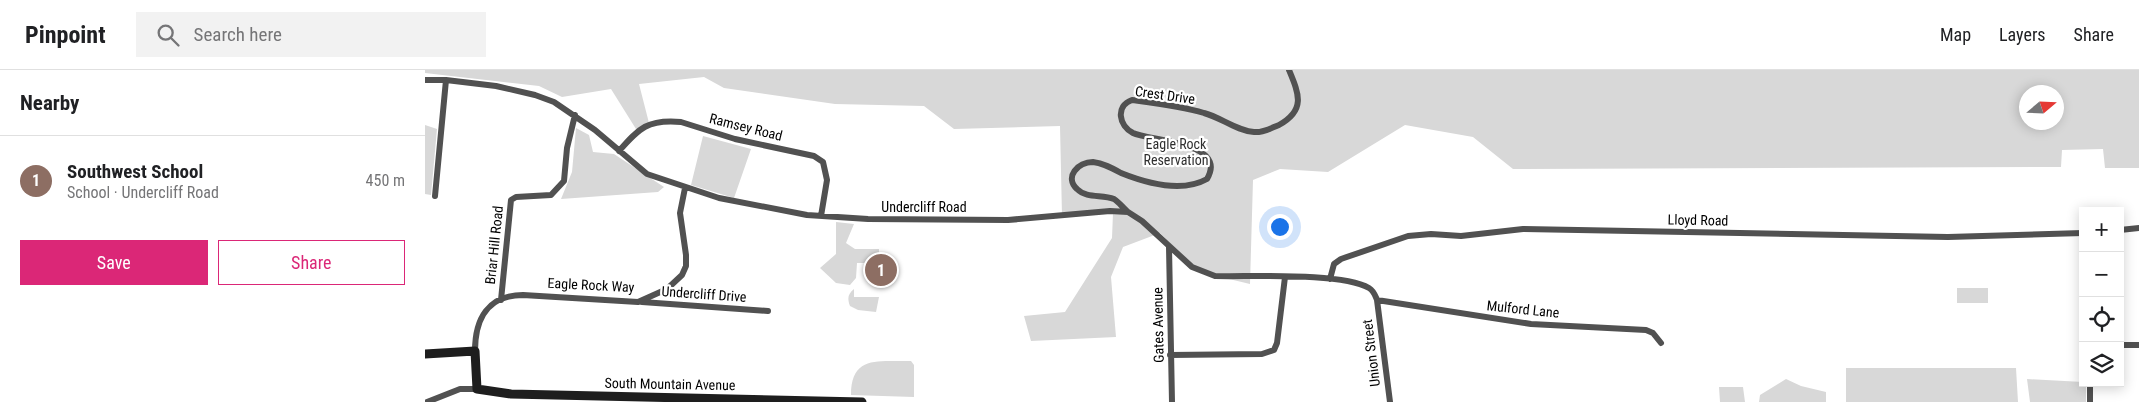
<!DOCTYPE html>
<html lang="en">
<head>
<meta charset="utf-8">
<style>
	body { margin:0; font-family:"Roboto Condensed",sans-serif; background:#f2f2f2; color:#202124 }
	.controls { position:absolute; right:15px; bottom:15px; display:grid; overflow:hidden; border-radius:0px; box-shadow:0 2px 12px #0003 }
	.controls button { width:45px; height:45px; display:grid; place-items:center; padding:0; border:0; border-bottom:1px solid #e0e0e0; background:#fff; color:#202124; font:25px sans-serif }
	.compass { position:absolute; left:1594px; top:15px; width:45px; height:45px; border-radius:50%; background:#fff; box-shadow:0 2px 12px #0003; rotate:71deg }
	.you { position:absolute; left:854px; top:156px; width:18px; height:18px; margin:-12px; border:4px solid #fff; border-radius:50%; background:#1a73e8; box-shadow:0 0 0 8px #1a73e833 }
	.badge { display:grid; place-items:center; width:32px; height:32px; border-radius:50%; background:#db2777; color:#fff; font-size:16px; font-weight:700 }
	.pin { position:absolute; translate:-50% -50%; border:2px solid #fff; box-shadow:0 1px 5px #0006 }
	.list { margin:0; padding:0; list-style:none }
	h2 { display:flex; justify-content:space-between; align-items:center; height:65px; margin:0; padding:0 20px; font-size:21px }
	h2 small { font-size:16px; font-weight:400; color:#757577 }
	.list li { display:grid; grid-template-columns:32px 1fr auto; gap:15px; align-items:center; box-sizing:border-box; height:90px; padding:0 20px; border-top:1px solid #e0e0e0 }
	.list b { display:block; font-size:19px; white-space:nowrap }
	.list p { margin:0; font-size:16px; white-space:nowrap; color:#757577 }
	.list em { font-size:16px; font-style:normal; color:#757577 }
	.actions { display:flex; gap:10px; padding:15px 20px }
	.actions a { flex:1; padding:11px 0; border:1px solid #db2777; border-radius:0px; text-align:center; font-size:18px; color:#db2777 }
	.actions .main { background:#db2777; color:#fff }
	.icon { flex:none; width:28px; height:28px; fill:none; stroke:currentColor; stroke-width:2; stroke-linecap:round; stroke-linejoin:round }
	.map { position:relative; flex:none; width:1714px; height:332px; overflow:hidden }
	header { display:flex; align-items:center; gap:30px; box-sizing:border-box; height:70px; padding:0 25px; background:#fff; border-bottom:1px solid #e0e0e0 }
	header strong { font-size:24px }
	nav { display:flex; gap:28px; margin-inline-start:auto; font-size:18px }
	.search { width:350px; height:45px; background:#f2f2f2; display:flex; align-items:center; gap:12px; box-sizing:border-box; padding:0 18px; border-radius:0px; color:#757577; font-size:19px }
	main { display:flex }
	aside { flex:1; background:#fff }
	.map>svg:first-child { display:block }
	.green { fill:#d8d8d8; fill-rule:evenodd }
	.lines { fill:none; stroke-linecap:round; stroke-linejoin:round }
	.street { stroke:#515151; stroke-width:6 }
	.secondary { stroke:#1e1e1e; stroke-width:9 }
	.labels { text-anchor:middle; dominant-baseline:central; stroke-width:4.5; stroke-linejoin:round; paint-order:stroke }
	.street-label { font-size:14px; fill:#000; stroke:#fff }
	.park-label { font-size:14px; fill:#2f2f2f; stroke:#fff }
</style>
</head>
<body>
<header>
<strong>Pinpoint</strong>
<div class="search"><svg class="icon" aria-label="search" viewBox="0 0 24 24"><circle cx="10" cy="10" r="6"/><path d="M15 15l6 6"/></svg>Search here</div>
<nav><a>Map</a><a>Layers</a><a>Share</a></nav>
</header>
<main>
<aside>
<h2>Nearby<small></small></h2>
<ul class="list">
<li><span class="badge" style="background:#8d6e63">1</span><div><b>Southwest School</b><p>School · Undercliff Road</p></div><em>450 m</em></li>
</ul>
<div class="actions"><a class="main">Save</a><a>Share</a></div>
</aside>
<div class="map">
<svg width="1714" height="332" viewBox="0 0 1714 332">
	<rect width="100%" height="100%" fill="#fff"/>
	<!-- green -->
	<path class="green" d="M0,0H1714V98H1680L1678,79L1637,80L1636,97L1088,99L1048,67L980,55L903,102L855,99L828,110L825,214L775,202L735,163L698,177L686,207L691,267L606,271L599,246L640,242L687,168L688,143L637,146L635,56L529,59L499,36L410,34L299,18L279,7L214,14L224,53L211,59L186,19L137,27L114,16L0,3ZM1602,22H1632V52H1602Z
		M0,55L12,59L6,125L0,124Z
		M151,58L164,65L168,82L189,84L239,117L233,122L136,129L147,102Z
		M278,66L326,79L309,128L266,115Z
		M411,152L429,154L421,173L430,179H454V193H432L431,208L425,215L411,213L395,198L411,184Z
		M1532,218H1563V233H1532Z
		M429,219V227H454L451,242L433,240L425,236C422,228 423,224 429,219Z
		M486,291L489,295V327L426,325C426,284 455,292 486,291Z
		M1421,298H1591L1593,332H1421Z
		M1361,309L1376,316L1401,322V332H1334L1335,325Z
		M1602,309L1658,312L1661,313V332H1605Z
		M1294,317H1318L1320,332H1295Z"/>
	<g class="lines">
		<!-- street -->
		<path class="street" d="M0,10H21L71,16L110,25L129,32L170,60L222,104L294,128L382,145L443,149L583,150L685,141L703,142L717,151L767,197L790,206C825,207 916,202 944,218C949,221 950,225 952,230L965,332
			M194,81C214,58 223,49 256,52L310,69L389,86L398,92L402,110L396,146
			M10,126L21,10
			M703,142C698,138 694,132 689,129C677,124 662,129 652,119C639,107 653,92 668,92C678,93 687,98 696,103C721,113 757,123 782,109C804,72 725,71 708,63C694,56 690,36 707,30C730,33 756,36 779,43C795,47 812,61 829,62C838,63 846,58 854,55C881,40 874,24 864,0
			M1695,160L1714,158
			M744,177L747,332
			M905,209L909,194L916,189L983,166L1006,164L1036,166L1098,159L1523,167L1658,163
			M76,230L86,130L91,127L126,125L139,111L142,78L150,45
			M952,230L1106,254L1221,260L1228,263L1236,273
			M217,232L343,241
			M1695,275H1714
			M50,281C50,249 63,225 98,225L213,232L242,219L257,205L261,196V185L255,143L260,118
			M745,285L837,284L849,280L852,273L860,207
			M1665,313V332
			M2,332L35,319H52"/>
		<!-- secondary -->
		<path class="secondary" d="M0,284L50,281L52,319L86,324L437,332"/>
	</g>
	<g class="labels">
		<!-- street labels -->
		<g class="street-label">
			<text transform="translate(740 25) rotate(8)">Crest Drive</text>
			<text transform="translate(321 57) rotate(14)">Ramsey Road</text>
			<text x="499" y="137">Undercliff Road</text>
			<text transform="translate(1273 150) rotate(1)">Lloyd Road</text>
			<text transform="translate(69 175) rotate(-84)">Briar Hill Road</text>
			<text transform="translate(166 215) rotate(3)">Eagle Rock Way</text>
			<text transform="translate(279 224) rotate(4)">Undercliff Drive</text>
			<text transform="translate(1098 239) rotate(6)">Mulford Lane</text>
			<text transform="translate(733 255) rotate(-91)">Gates Avenue</text>
			<text transform="translate(946 283) rotate(-97)">Union Street</text>
			<text transform="translate(245 314) rotate(1)">South Mountain Avenue</text>
		</g>
		<!-- park labels -->
		<g class="park-label">
			<text x="751" y="74">Eagle Rock<tspan x="751" dy="16">Reservation</tspan></text>
		</g>
	</g>
</svg>
<div class="controls">
<button>+</button>
<button>−</button>
<button><svg class="icon" aria-label="locate" viewBox="0 0 24 24"><circle cx="12" cy="12" r="6"/><path d="M12 2v4M12 18v4M2 12h4M18 12h4"/></svg></button>
<button><svg class="icon" aria-label="layers" viewBox="0 0 24 24"><path d="M12 4l9 5-9 5-9-5zM3 14l9 5 9-5"/></svg></button>
</div>
<svg class="compass" viewBox="-18 -18 36 36"><path d="M0-13l5 13h-10z" fill="#e53935"/><path d="M0 13l5-13h-10z" fill="#757577"/></svg>
<div class="you"></div>
<div class="pin badge" style="left:456px;top:200px;background:#8d6e63">1</div>
</div>
</main>
</body>
</html>
